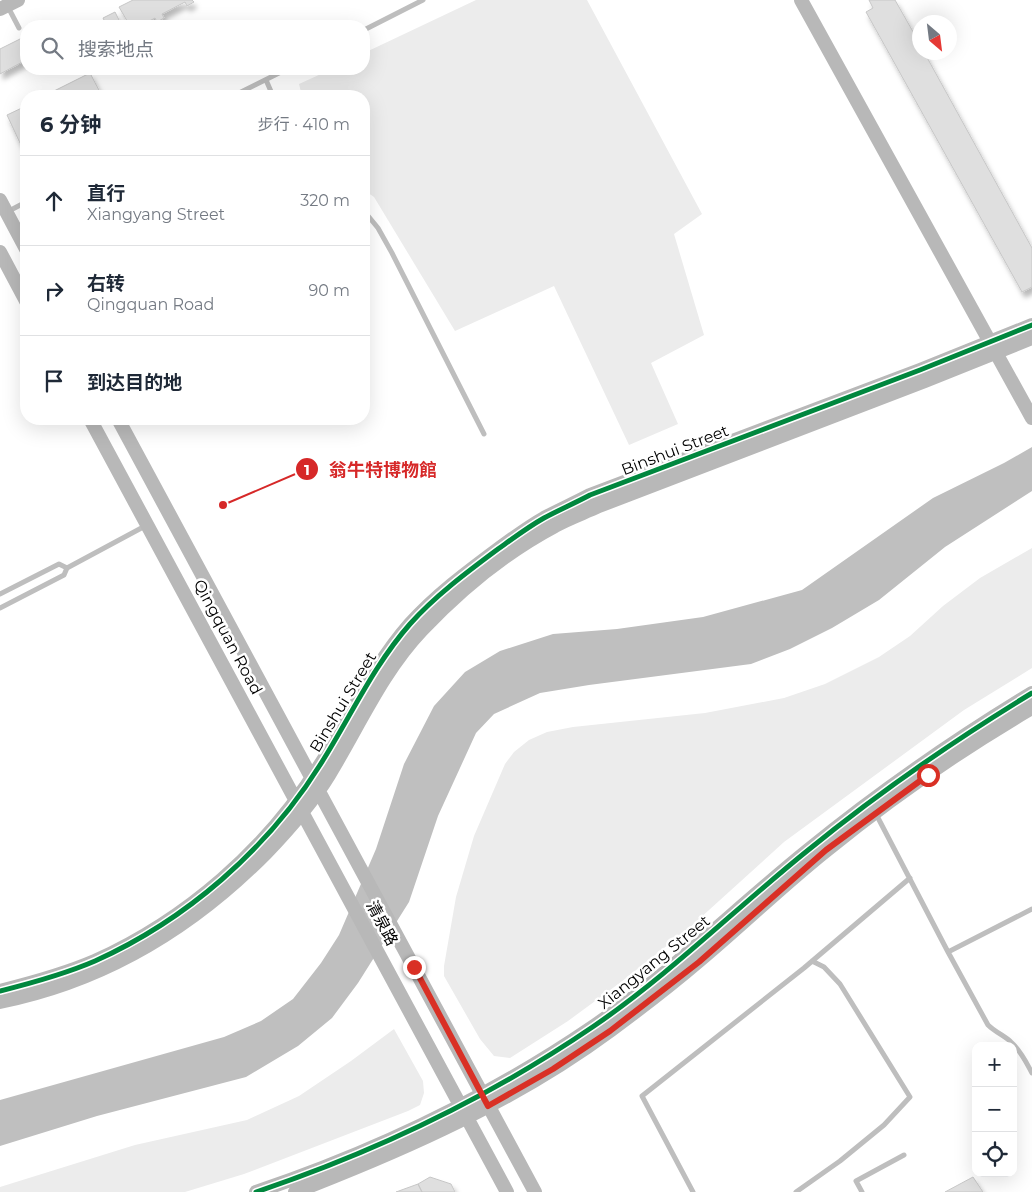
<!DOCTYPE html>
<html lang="zh">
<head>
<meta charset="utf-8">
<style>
	body { margin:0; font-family:Montserrat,"Noto Sans SC",sans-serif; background:#f2f2f3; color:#1f2937 }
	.controls { position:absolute; right:15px; bottom:15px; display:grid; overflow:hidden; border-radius:10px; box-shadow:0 5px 20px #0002 }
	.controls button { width:45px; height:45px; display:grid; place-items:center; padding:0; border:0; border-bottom:1px solid #e0e1e3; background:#fff; color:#1f2937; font:25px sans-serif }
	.compass { position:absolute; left:912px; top:15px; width:45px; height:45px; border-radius:50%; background:#fff; box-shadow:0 5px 20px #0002; rotate:152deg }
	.stop { position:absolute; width:15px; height:15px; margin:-11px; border:4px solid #d93025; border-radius:50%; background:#fff }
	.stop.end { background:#d93025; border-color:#fff; box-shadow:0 1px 5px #0008 }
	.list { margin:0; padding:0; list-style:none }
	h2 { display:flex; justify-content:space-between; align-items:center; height:65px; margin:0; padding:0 20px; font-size:21px }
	h2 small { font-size:16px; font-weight:400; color:#747a83 }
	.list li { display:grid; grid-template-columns:32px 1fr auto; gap:15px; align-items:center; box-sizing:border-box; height:90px; padding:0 20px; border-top:1px solid #e0e1e3 }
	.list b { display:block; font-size:19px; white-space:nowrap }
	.list p { margin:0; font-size:16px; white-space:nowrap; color:#747a83 }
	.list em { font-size:16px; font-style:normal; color:#747a83 }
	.icon { flex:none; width:28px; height:28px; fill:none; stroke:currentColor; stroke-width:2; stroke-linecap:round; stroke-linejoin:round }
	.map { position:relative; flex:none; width:1032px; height:1192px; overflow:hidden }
	.search { position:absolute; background:#fff; box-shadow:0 5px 20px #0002; left:20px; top:20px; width:350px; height:55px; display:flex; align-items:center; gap:12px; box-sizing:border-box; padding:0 18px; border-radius:20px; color:#747a83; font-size:19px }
	.panel { position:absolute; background:#fff; box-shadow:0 5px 20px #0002; left:20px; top:90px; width:350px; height:335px; border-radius:20px }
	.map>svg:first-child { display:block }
	.green { fill:#ececec }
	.water { fill:#bfbfbf }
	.building { fill:#dfdfdf; stroke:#c7c7c7; filter:url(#shadow) }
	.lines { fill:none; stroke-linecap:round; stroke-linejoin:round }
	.lane { stroke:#bebebe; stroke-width:5 }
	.secondary { stroke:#b8b8b8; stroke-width:14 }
	.cycleway-casing { stroke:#fff; stroke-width:8 }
	.cycleway { stroke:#00873e; stroke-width:5 }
	.route { stroke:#d93025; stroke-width:6 }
	.labels { text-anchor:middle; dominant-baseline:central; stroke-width:5; stroke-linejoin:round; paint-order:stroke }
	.street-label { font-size:16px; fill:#000; stroke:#fff }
	.leader { fill:none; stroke:#d62828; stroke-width:2 }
	.callout-dot { fill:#d62828; stroke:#fff; stroke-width:2 }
	.mark-label { font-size:15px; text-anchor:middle; font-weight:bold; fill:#fff }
	.callout-label { font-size:18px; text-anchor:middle; font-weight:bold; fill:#d62828; stroke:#fff; stroke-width:5; stroke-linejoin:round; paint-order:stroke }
</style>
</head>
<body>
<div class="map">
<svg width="1032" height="1192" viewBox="0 0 1032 1192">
	<defs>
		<filter id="shadow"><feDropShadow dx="3" dy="5.5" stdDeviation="2.5" flood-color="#0004"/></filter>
	</defs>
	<rect width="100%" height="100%" fill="#fff"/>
	<!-- green -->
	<path class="green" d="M476,0H587L702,214L674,234L704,335L651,363L678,424L629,445L554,286L455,331L374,197L364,190V96H302L299,84L332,69H364V53Z
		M1032,548V668L964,710L784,842L688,929L621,982L568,1021L510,1058L494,1056L480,1039L444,976V966L456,897L474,836L505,764L514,752L529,740L547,732L573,727L705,713L784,698L825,684L879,657L910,636L943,606L980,578Z
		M394,1029L423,1081L424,1093L420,1105L408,1111L244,1174L185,1192H0V1187L135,1145L247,1120L299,1096L351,1061Z"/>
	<!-- water -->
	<path class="water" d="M1032,447V491L945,547L879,600L832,628L790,649L751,664L589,685L540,693L494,714L476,733L438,816L409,902L358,983L332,1018L298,1046L246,1077L97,1116L0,1146V1100L224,1037L261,1021L293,999L321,963L339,935L376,849L404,764L434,706L465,672L500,651L553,634L617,629L703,617L802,590L933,498L1004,463Z"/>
	<!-- building -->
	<path class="building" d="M133,0H192L194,2L187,6L185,2L162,14L164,18L157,22L155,18L140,26H130L119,7Z
		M869,0H895L920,44V52H924L1032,248V287L1022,292L866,12L873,8Z
		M115,12L122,26H107L103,18Z
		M26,36V60L0,74V49Z
		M90,73L102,96H44Z
		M26,106V139L20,143L7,115Z
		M430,1177L451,1184L455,1192H422L418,1184Z
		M973,1177L983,1192H945Z
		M418,1184L422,1192H396Z"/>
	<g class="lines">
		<!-- lane -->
		<path class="lane" d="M8,7L19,28
			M364,30L423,0
			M266,80L273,96
			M233,96L287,69
			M364,211L378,228L392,253L484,434
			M7,212L26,202
			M0,594L59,564L67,568
			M0,608L64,575L67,568L147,525
			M876,814L948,952L1032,909
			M948,952L988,1025C995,1032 1005,1036 1011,1042C1021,1051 1026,1062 1032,1073
			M693,1192L642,1096L804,968L910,878
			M796,1192L840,1161L884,1125L910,1097L840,984L824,967L812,961
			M862,1192L856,1181L904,1155"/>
		<!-- secondary -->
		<path class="secondary" d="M801,0L1032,418
			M0,9L18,0
			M0,200L26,249
			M0,252L26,301
			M90,419L507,1192
			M118,419L535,1192
			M0,991C32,983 65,974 95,961C186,920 267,850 320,765C350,718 373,666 410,624C435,596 467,572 498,549C512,539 528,527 544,518C559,510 575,503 590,495L920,370L1032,325
			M0,1002C104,981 192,928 266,853C289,829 312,803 329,775C359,726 382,672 422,630C460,590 506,552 555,526C569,518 584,513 599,506L925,381L1032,338
			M256,1192C375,1152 490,1097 594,1026C670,974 735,909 807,851C878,793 953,741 1032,693
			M295,1192C406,1149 515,1101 611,1030C641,1008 671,985 699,961C742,925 783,885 827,850C891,798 960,750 1032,708"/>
		<!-- cycleway casing -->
		<g class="cycleway-casing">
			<path id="cycleway" d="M0,991C32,983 65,974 95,961C186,920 267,850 320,765C350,718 373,666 410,624C435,596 467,572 498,549C512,539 528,527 544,518C559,510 575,503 590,495L920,370L1032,325
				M256,1192C375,1152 490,1097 594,1026C670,974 735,909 807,851C878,793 953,741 1032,693"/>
		</g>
		<!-- cycleway -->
		<use href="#cycleway" class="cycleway"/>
	</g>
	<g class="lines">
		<!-- route -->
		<path class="route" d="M414,967L488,1106L553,1069L610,1031L699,962L826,850L928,775"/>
	</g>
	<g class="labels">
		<!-- street labels -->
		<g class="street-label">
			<text transform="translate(675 450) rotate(-21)">Binshui Street</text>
			<text transform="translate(228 637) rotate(62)">Qingquan Road</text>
			<text transform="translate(343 702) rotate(-59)">Binshui Street</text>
			<text transform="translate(382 923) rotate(62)">清泉路</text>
			<text transform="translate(654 962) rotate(-39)">Xiangyang Street</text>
		</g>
	</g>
	<!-- callouts -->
	<path class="leader" d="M223 505L307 469"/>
	<g class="callout-dot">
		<circle cx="223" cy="505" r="5"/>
		<circle cx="307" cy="469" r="12"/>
	</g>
	<g class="mark-label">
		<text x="307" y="475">1</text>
	</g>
	<g class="callout-label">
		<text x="383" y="476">翁牛特博物館</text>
	</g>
</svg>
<div class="controls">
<button>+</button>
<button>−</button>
<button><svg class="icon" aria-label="locate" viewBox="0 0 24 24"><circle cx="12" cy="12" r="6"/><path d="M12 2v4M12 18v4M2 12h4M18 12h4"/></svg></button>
</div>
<svg class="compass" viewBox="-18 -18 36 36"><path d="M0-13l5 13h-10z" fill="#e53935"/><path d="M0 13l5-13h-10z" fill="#747a83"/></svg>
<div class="stop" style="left:928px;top:775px"></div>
<div class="stop end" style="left:414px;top:967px"></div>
<div class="search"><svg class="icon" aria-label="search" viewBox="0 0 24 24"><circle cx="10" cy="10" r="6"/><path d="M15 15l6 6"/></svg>搜索地点</div>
<section class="panel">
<h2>6 分钟<small>步行 · 410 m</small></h2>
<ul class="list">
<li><svg class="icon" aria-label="ahead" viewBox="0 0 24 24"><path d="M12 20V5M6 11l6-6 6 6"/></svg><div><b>直行</b><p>Xiangyang Street</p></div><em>320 m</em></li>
<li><svg class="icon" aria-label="right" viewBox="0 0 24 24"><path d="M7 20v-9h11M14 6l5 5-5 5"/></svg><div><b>右转</b><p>Qingquan Road</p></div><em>90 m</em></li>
<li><svg class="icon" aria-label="arrive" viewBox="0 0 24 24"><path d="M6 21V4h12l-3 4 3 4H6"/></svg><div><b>到达目的地</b></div></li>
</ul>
</section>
</div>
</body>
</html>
